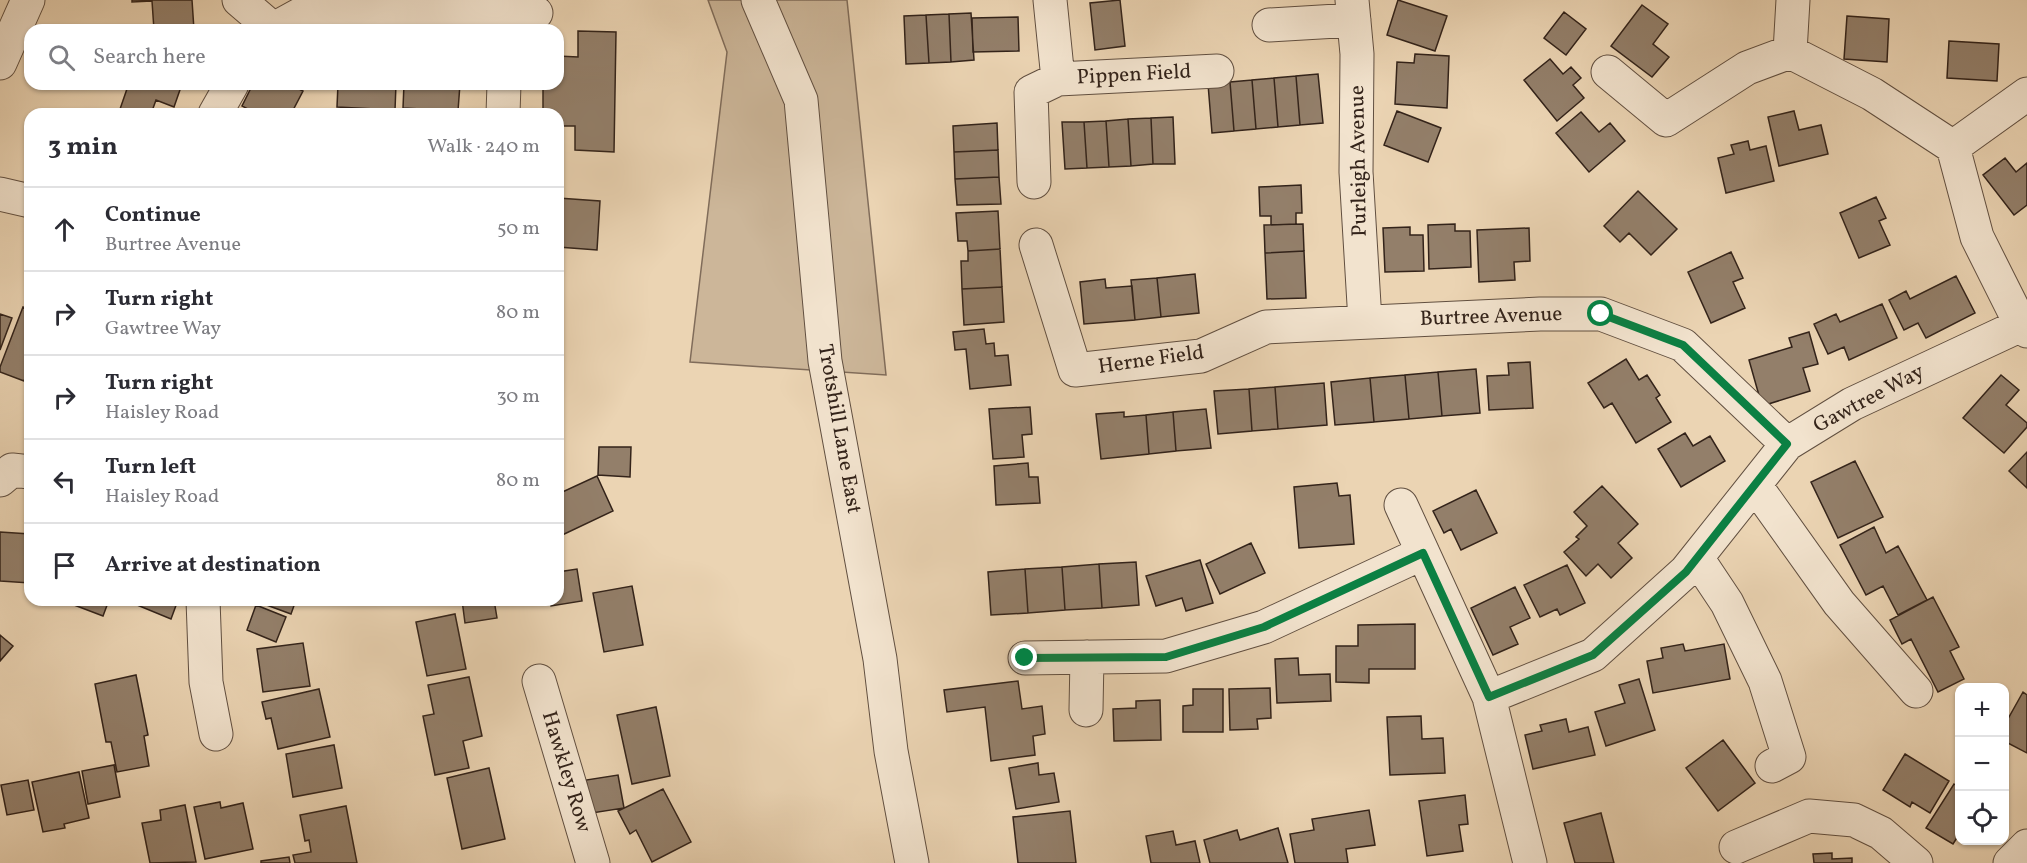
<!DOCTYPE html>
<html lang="en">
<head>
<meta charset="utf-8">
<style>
	body { margin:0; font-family:Vollkorn,serif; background:#f7f7f7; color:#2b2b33 }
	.controls { position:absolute; right:18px; bottom:18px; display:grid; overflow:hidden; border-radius:12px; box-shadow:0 2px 4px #0004 }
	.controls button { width:54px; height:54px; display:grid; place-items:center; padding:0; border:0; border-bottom:2px solid #e1e1e2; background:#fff; color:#2b2b33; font:30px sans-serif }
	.stop { position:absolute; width:18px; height:18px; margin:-14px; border:4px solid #0b8043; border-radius:50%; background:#fff }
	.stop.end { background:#0b8043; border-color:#fff; box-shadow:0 2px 6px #0008 }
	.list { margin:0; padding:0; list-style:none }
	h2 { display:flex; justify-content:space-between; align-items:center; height:78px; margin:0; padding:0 24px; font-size:26px }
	h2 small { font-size:20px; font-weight:400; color:#7c7c81 }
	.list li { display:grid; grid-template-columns:39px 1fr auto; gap:18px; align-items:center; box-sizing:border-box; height:84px; padding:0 24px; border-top:2px solid #e1e1e2 }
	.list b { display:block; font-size:22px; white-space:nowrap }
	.list p { margin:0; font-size:20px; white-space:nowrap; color:#7c7c81 }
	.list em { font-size:20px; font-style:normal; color:#7c7c81 }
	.icon { flex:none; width:33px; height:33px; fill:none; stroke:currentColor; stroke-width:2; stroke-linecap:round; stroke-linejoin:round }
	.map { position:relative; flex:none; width:2027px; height:863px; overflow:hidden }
	.search { position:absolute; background:#fff; box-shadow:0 2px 4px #0004; left:24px; top:24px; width:540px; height:66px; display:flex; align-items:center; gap:15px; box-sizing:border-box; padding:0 21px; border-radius:18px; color:#7c7c81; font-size:22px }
	.panel { position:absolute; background:#fff; box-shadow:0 2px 4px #0004; left:24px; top:108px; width:540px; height:498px; border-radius:18px }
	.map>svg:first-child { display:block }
	.green { fill:#ccb699; stroke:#806c5a; stroke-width:1.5 }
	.building { fill:#937f6a; stroke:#33231a; stroke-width:1.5 }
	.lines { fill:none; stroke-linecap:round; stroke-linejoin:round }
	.minor-casing { stroke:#614f40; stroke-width:35 }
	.minor { stroke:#f2e3ce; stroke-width:33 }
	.route { stroke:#0b8043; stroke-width:8 }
	.labels { text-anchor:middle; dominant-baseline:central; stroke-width:5; stroke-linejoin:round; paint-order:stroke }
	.street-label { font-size:21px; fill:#33231a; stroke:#f2e3ce }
</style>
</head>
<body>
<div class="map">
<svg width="2027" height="863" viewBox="0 0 2027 863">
	<rect width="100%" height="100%" fill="#ebd4b3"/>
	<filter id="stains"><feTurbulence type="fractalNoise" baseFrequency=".00333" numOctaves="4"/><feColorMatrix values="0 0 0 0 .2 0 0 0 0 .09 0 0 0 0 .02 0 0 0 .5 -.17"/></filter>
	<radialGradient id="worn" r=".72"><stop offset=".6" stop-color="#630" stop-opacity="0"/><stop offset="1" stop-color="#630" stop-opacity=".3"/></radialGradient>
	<!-- green -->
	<path class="green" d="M708,0H847L886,375L690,362L727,52Z"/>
	<!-- building -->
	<path class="building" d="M132,0H192L194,30H154L152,1L132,2Z
		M1120,0L1125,46L1095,50L1090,3Z
		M1398,0L1447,16L1435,51L1387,35Z
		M1642,5L1668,24L1653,44L1669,57L1652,77L1611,46Z
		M1564,12L1586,29L1566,55L1544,38Z
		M971,13L974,60L951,62L949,14Z
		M949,14L951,62L929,63L926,15Z
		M926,15L929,63L906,64L904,16Z
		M1847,16L1889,19L1887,62L1844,59Z
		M1018,17L1019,51L973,52L972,18Z
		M578,31L616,32L614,152L575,150V126H558V114H543V84H558V56L578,57Z
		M1949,41L1999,44L1997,81L1947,78Z
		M1415,54L1449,56L1447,108L1395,104L1397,62L1414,63Z
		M1550,59L1563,74L1571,67L1581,78L1573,85L1584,98L1557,121L1524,80Z
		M1318,74L1323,123L1300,125L1296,76Z
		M1296,76L1300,125L1278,127L1274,78Z
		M1274,78L1278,127L1256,129L1252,80Z
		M1252,80L1256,129L1234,131L1230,82Z
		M1230,82L1234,131L1212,133L1208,84Z
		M137,84H182L174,107L156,100L151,114L119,112L128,86L136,88Z
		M253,84H289L303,91L291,114H257L242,106Z
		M338,84H396L395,110L337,107Z
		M404,84H460L458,111L403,108Z
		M1397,111L1441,128L1428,162L1384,145Z
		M1794,111L1799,130L1821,125L1828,154L1779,166L1768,117Z
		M1581,112L1599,132L1610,123L1625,141L1589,172L1556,133Z
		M1173,117L1175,164H1153L1151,118Z
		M1151,118L1153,164L1131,166L1128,119Z
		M1128,119L1131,166L1109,167L1106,121Z
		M1106,121L1109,167L1087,168L1084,122Z
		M1062,122H1084L1087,168L1065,169Z
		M997,123L998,150L954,152L953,126Z
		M1748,141L1750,150L1766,146L1774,181L1726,193L1718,158L1734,154L1731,145Z
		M998,150L999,177L955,179L954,152Z
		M2005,158L2016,172L2027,163V205L2014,215L1983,175Z
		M999,177L1001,204L957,205L955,179Z
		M1301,185L1302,213H1296V224L1271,225V216H1260L1259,187Z
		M1638,191L1677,229L1651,255L1629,233L1620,242L1604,226Z
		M1876,197L1886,218L1879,221L1890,245L1859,258L1840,213Z
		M558,198L600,201L597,250L558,247Z
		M998,211L1000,249L968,251L967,241H958L956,213Z
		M1303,224L1304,251L1265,253L1264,225Z
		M1455,224V231H1470L1471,267L1429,269L1428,225Z
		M1410,227V235H1423L1424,271L1385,272L1383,228Z
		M1529,228L1530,261L1514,262L1515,280L1479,282L1477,230Z
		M1000,249L1002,287L962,289L961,261H968V251Z
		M1304,251L1306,298L1267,299L1265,253Z
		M1731,252L1743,278L1733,282L1745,308L1711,323L1688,272Z
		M1195,274L1199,313L1161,317L1157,278Z
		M1956,276L1975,313L1926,338L1918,323L1904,330L1889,300L1906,291L1910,299Z
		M1157,278L1161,317L1135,320L1131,280Z
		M1105,279L1106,288L1132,286L1135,320L1084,324L1080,282Z
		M1002,287L1004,322L964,325L962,289Z
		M1882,304L1897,338L1849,360L1844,347L1828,354L1814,324L1836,314L1840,322Z
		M23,307L30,310V377L26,375L24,381L0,372V367Z
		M0,314L12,318L0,350Z
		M984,329L986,344L994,343L995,356L1008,355L1011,385L970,389L966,349L955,350L953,332Z
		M1809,332L1818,364L1803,368L1810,391L1762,406L1749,360L1792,347L1789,338Z
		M1626,359L1639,380L1647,375L1660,395L1656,398L1671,422L1636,443L1612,403L1604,408L1588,383Z
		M1530,362L1533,408L1489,410L1487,376L1509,375L1508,363Z
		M1476,369L1480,413L1442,416L1438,372Z
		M1438,372L1442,416L1409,419L1405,375Z
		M1405,375L1409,419L1374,422L1370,378Z
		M2001,375L2019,390L2006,405L2027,423V427L2004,453L1963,418Z
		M1370,378L1374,422L1335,425L1331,382Z
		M1324,383L1327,425L1278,429L1275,387Z
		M1275,387L1278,429L1252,431L1249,389Z
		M1249,389L1252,431L1218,434L1214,391Z
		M1030,407L1032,434L1022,435L1024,457L993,459L989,409Z
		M1206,409L1211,448L1176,451L1173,412Z
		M1124,412V417L1146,415L1149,454L1101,459L1096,414Z
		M1173,412L1176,451L1149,454L1146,415Z
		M1685,433L1693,446L1710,436L1725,461L1681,487L1658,449Z
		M599,447H631L630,477L598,475Z
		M2027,452V488L2009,471Z
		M1855,461L1883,517L1838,538L1811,482Z
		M1028,463L1029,477H1038L1040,503L996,505L994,466Z
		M597,476L613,511L558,537V494Z
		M1337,483L1339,496L1350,495L1354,544L1299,548L1294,487Z
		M1602,486L1638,524L1618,543L1632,558L1611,578L1598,564L1586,576L1564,552L1579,539L1576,537L1587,526L1574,512Z
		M1476,490L1497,533L1461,550L1451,529L1444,533L1433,511Z
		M1874,527L1886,553L1898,546L1927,600L1898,615L1883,586L1866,595L1840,545Z
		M0,532L30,534V583L0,581Z
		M1251,543L1265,573L1220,594L1206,564Z
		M1200,560L1213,603L1186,611L1182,598L1156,606L1146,576Z
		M1136,562L1139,605L1102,608L1099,564Z
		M1099,564L1102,608L1065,610L1062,567Z
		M1567,565L1585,603L1560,615L1557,609L1540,617L1524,585Z
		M1062,567L1065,610L1028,613L1025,569Z
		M577,569L582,601L551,606L550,600H558V572Z
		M1025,569L1028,613L991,615L988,572Z
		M632,586L643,645L604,652L593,593Z
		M1515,587L1530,618L1510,627L1518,644L1493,655L1471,608Z
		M1933,597L1959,647L1950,651L1964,679L1938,692L1911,639L1902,644L1890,620Z
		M61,600H109L103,616Z
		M125,600H178L171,619Z
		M253,600H296L291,614Z
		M462,600H494L497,618L465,623Z
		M256,605L286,617L276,642L247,630Z
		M455,614L466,669L427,676L416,622Z
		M1415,624V669H1369V683L1336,682V646H1358V625Z
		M0,635L13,646L0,661Z
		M303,643L310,686L263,692L257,649Z
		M1683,644L1685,651L1724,644L1730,679L1653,693L1647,661L1663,658L1661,648Z
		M1298,658L1299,675L1330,674L1331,701L1277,703L1275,659Z
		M136,675L148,735L144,736L149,766L117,772L111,742H106L95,684Z
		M469,677L482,736L463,741L469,768L435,775L423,716L434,714L428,685Z
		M1639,679L1655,730L1606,746L1595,712L1625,703L1619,685Z
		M1018,681L1022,709L1042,706L1045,734L1033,736L1035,755L991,761L985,707L947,712L944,690Z
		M1270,688L1271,718L1257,719L1258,729L1230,730L1229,689Z
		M319,689L330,737L278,749L271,718L266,719L262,702Z
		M1193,689H1223V732H1183V706L1193,705Z
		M2023,692L2027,695V753L2004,741V726Z
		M1160,700L1161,740L1114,741L1113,709L1136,708V701Z
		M656,707L670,776L632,784L617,715Z
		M1421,716L1422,739L1443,738L1445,773L1390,775L1387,717Z
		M1566,719L1569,732L1588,727L1595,755L1533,769L1525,735L1542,731L1540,725Z
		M1723,740L1755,783L1718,811L1686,768Z
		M334,745L342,788L293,797L286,754Z
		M1905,754L1949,781L1930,813L1912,802L1910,807L1883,790Z
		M1038,763L1039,775L1054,773L1059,802L1016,809L1009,768Z
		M114,765L120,797L88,804L82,771Z
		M489,768L505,839L462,849L447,778Z
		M79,772L89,818L64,824L65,828L43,832L32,782Z
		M618,775L624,808L592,813L586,780Z
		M28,780L34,810L7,815L1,785Z
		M1954,784L1960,788V833L1953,844L1926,828Z
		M663,789L691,842L652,862L636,830L630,834L618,811Z
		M1465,795L1468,824L1459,825L1463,851L1427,856L1419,801Z
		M220,802L221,808L243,803L253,849L205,859L194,807Z
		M185,805L196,862L150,863L142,823L161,820L160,810Z
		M346,806L357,863H295L293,855L311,852L309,840L305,841L300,815Z
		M1369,810L1375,845L1346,849L1348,863H1295L1290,834L1314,830L1312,819Z
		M1070,811L1076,863H1018L1013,817Z
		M1601,813L1614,863H1575L1564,823Z
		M1278,828L1288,863H1210L1204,840L1237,830L1240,840Z
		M1173,831L1176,845L1195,841L1200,863H1151L1146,836Z
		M1832,853V859L1852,858V863H1814L1813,854Z
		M289,857L290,863H261V861Z"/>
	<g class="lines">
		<!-- minor casing -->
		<g class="minor-casing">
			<path id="minor" d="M239,0L273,29
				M758,0L801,100L825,361L880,659L891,751L912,863
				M1050,0L1058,79L1217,71
				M1352,0L1357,54L1356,172L1365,321
				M1269,25L1354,20
				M272,30L303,13H536
				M1790,52L1793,0
				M0,63L28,0
				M1608,72L1666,120L1747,68L1790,52L1872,94L1953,147L1977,237L2021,325L2027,331
				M215,114L232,84
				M503,114L504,84
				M1953,147L2027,94
				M1034,182L1031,92L1058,79
				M0,194L30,201
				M1036,245L1075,370L1201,356L1266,327L1540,314H1601L1683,345L1787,444
				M0,480L12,470L30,472
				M1755,485L1839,603L1916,691
				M1401,505L1489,697L1530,863
				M1697,558L1727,603L1765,681L1789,757L1772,766
				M203,600L206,682L216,734
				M1025,658L1166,656L1264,627L1423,553
				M539,681L593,863
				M1489,697L1593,655L1686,571L1787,444L1852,404L2021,325
				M1086,710L1087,657
				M1736,847L1809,816L1854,820L1881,833L1916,863
				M2010,863L2027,846"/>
		</g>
		<!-- minor -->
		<use href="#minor" class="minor"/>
	</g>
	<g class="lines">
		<!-- route -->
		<path class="route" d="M1025,658L1166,657L1264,627L1423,553L1489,697L1593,655L1686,572L1787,444L1683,345L1601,314"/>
	</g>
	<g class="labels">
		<!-- street labels -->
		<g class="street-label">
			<text transform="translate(1134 75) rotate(-3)">Pippen Field</text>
			<text transform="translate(1359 161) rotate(-91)">Purleigh Avenue</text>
			<text transform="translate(1491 317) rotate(-2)">Burtree Avenue</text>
			<text transform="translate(1151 360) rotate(-8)">Herne Field</text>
			<text transform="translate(1869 399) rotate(-28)">Gawtree Way</text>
			<text transform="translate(839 429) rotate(80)">Trotshill Lane East</text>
			<text transform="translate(566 772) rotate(73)">Hawkley Row</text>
		</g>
	</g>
	<rect width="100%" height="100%" filter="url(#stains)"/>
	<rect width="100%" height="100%" fill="url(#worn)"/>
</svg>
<div class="controls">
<button>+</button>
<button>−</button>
<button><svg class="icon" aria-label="locate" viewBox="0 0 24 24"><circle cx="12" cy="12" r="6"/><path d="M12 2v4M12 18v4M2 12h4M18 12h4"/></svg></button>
</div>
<div class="stop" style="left:1601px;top:314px"></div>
<div class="stop end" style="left:1025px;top:658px"></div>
<div class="search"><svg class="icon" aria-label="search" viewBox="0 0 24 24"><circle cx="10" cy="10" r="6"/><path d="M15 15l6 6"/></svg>Search here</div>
<section class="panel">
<h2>3 min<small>Walk · 240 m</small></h2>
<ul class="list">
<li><svg class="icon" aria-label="ahead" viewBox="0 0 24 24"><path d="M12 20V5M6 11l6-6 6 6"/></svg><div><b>Continue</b><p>Burtree Avenue</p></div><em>50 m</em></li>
<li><svg class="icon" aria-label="right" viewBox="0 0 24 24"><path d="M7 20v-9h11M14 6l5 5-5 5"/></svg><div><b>Turn right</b><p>Gawtree Way</p></div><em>80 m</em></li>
<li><svg class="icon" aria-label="right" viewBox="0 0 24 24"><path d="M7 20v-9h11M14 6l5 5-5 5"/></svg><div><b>Turn right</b><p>Haisley Road</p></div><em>30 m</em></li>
<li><svg class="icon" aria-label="left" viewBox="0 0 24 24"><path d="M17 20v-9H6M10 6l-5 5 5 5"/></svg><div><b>Turn left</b><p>Haisley Road</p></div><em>80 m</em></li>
<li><svg class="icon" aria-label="arrive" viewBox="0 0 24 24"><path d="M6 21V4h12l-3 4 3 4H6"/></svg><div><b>Arrive at destination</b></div></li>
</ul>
</section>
</div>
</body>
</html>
